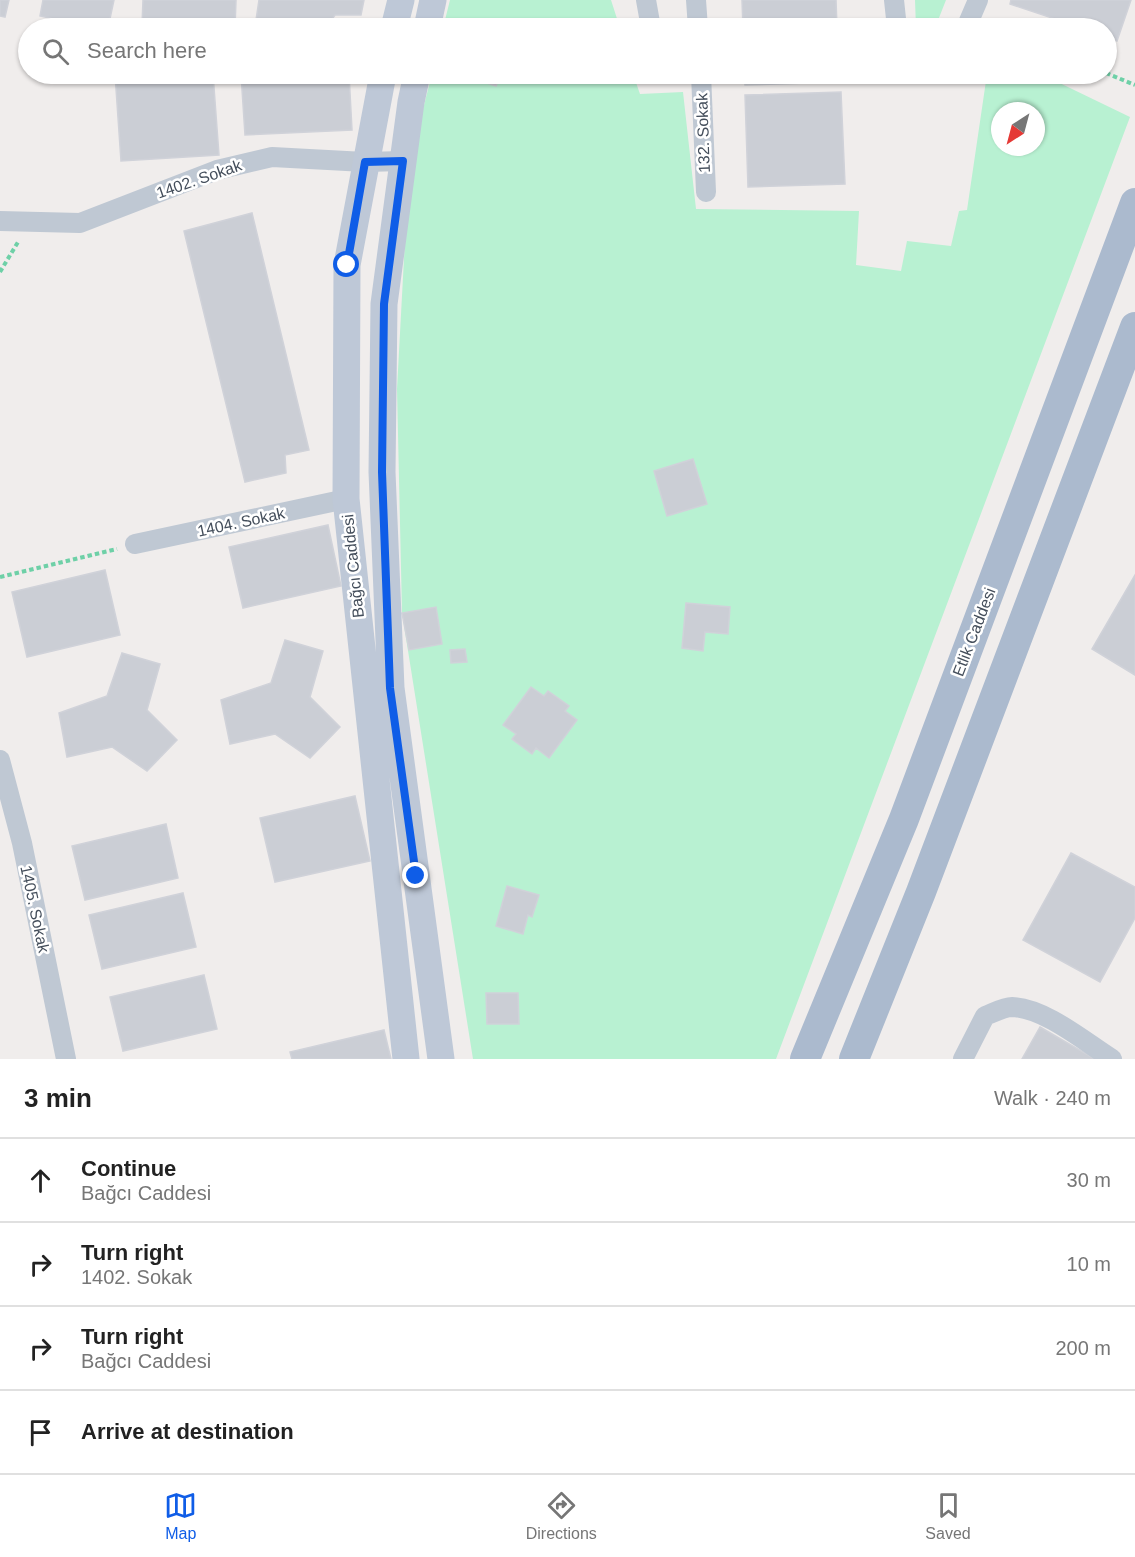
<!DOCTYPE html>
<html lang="en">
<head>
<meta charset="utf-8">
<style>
	body { margin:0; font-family:Arial,sans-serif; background:#f2f2f2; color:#222 }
	.compass { position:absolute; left:991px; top:102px; width:54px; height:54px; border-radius:50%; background:#fff; box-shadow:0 2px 4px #0004; rotate:216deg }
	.stop { position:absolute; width:18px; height:18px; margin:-14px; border:4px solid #0f5de7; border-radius:50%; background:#fff }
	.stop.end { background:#0f5de7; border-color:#fff; box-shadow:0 2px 6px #0008 }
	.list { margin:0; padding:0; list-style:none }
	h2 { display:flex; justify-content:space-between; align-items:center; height:78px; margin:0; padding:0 24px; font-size:26px }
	h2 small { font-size:20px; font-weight:400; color:#767676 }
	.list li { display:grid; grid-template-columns:39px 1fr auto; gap:18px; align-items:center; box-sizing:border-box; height:84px; padding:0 24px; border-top:2px solid #e0e0e0 }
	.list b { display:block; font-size:22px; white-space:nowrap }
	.list p { margin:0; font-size:20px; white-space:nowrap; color:#767676 }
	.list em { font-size:20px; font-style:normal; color:#767676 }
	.icon { flex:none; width:33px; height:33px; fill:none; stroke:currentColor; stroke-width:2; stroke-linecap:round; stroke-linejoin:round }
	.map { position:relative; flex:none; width:1135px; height:1059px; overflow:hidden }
	.search { position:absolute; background:#fff; box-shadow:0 2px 4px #0004; left:18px; right:18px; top:18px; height:66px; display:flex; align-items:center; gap:15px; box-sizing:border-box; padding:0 21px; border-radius:33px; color:#767676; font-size:22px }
	.sheet { height:414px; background:#fff }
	nav { display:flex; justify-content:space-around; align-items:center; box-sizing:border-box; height:84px; border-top:2px solid #e0e0e0; background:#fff; font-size:16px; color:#767676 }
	nav a { display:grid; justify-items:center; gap:3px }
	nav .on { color:#0f5de7 }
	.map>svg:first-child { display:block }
	.green { fill:#b8f1d2; fill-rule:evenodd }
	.building { fill:#cbced5; stroke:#d0d2d9; stroke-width:1.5 }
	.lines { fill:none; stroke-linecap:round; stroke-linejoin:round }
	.path { stroke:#6ed0a7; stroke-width:4; stroke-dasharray:4.5 3; stroke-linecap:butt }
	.street { stroke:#bfc8d3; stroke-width:20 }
	.secondary { stroke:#bec8d7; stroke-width:27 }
	.primary { stroke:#abbace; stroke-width:30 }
	.route { stroke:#0f5de7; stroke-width:8 }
	.labels { text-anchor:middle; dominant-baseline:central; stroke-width:5; stroke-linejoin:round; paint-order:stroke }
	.street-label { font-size:16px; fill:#444e5b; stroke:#fff }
</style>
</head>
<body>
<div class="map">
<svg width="1135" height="1059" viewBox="0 0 1135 1059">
	<rect width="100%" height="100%" fill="#f0edec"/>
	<!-- green -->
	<path class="green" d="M450,0H611L620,28H443Z
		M915,0H946L935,28H916Z
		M432,74H633L640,94L683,92L696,209L859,211L856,265L901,271L907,241L951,246L959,211L967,210L987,74H1041L1130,117L776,1059H473L402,613L397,389L408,184L414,144ZM1000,111H1036V147H1000Z"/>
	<!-- building -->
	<path class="building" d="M0,0H9L5,17L0,16Z
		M43,0H114L108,28H95L40,16Z
		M143,0H236L235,28L142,25Z
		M259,0H364L361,15H335L328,25L256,20Z
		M742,0H836L837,28H743Z
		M1011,0H1131L1117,41L1106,37V28H1082L1010,4Z
		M115,74H213L219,155L121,161Z
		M241,74H349L352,130L245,135Z
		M461,74H501L496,86Z
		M744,74H838L839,82L745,85Z
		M841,92L845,184L748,187L745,95Z
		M252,213L309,450L285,455L286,473L245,482L184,231Z
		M693,459L707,504L667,516L654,471Z
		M328,525L341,586L243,608L229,547Z
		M105,570L120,635L27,657L12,592Z
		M1135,575V675L1092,649Z
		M686,603L730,607L728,634L705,632L703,651L682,648Z
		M436,607L442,644L409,650L402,613Z
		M285,640L323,651L310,697L340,727L310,758L275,734L230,744L221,700L271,683Z
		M465,649L467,662L451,663L450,650Z
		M122,653L160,664L147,710L177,740L147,771L112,747L67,757L59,713L107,696Z
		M531,687L544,696L548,691L569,706L565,711L577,720L549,758L536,748L532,754L512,739L516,734L503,725Z
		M355,796L370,861L275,882L260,818Z
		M166,824L178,878L85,900L72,846Z
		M1071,853L1135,887V918L1100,982L1023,940Z
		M507,886L539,895L532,917L528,915L523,934L496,926Z
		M183,893L196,947L102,969L89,915Z
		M204,975L217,1029L123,1051L110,997Z
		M486,993H518L519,1024H487Z
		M1040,1027L1095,1059H1022Z
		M384,1030L391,1059H292L290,1052Z"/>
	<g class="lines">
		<!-- path -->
		<path class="path" d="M1106,73L1135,85
			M0,272L18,242
			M0,577L117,549"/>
		<!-- street -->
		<path class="street" d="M646,0L651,28
			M696,0L698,28
			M894,0L897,28
			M966,28L978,0
			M701,74L706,192
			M0,221L80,223L217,170L272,157L365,162L403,161
			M135,544L346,499
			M0,760L22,843L66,1059
			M963,1059L985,1016C993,1013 1004,1007 1012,1007C1045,1008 1085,1042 1112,1059"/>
		<!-- secondary -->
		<path class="secondary" d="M394,28L401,0
			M427,28L433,0
			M383,74L347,265L346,499L406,1059
			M417,74L411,102L384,304L382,472L391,688L441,1059"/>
		<!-- primary -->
		<path class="primary" d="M805,1059L904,819L1135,203
			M854,1059L921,892L1135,327"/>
	</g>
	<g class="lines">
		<!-- route -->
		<path class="route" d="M347,265L365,162L403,161L384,304L382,472L390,688L416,876"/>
	</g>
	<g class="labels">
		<!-- street labels -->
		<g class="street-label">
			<text transform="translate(703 133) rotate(-92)">132. Sokak</text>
			<text transform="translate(199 179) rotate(-19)">1402. Sokak</text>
			<text transform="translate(241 522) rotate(-12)">1404. Sokak</text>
			<text transform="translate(353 566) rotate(-96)">Bağcı Caddesi</text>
			<text transform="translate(974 632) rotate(-69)">Etlik Caddesi</text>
			<text transform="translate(35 909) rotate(78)">1405. Sokak</text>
		</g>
	</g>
</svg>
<svg class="compass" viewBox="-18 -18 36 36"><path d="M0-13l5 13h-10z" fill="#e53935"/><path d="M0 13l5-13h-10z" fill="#767676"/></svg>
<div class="stop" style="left:347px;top:265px"></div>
<div class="stop end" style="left:416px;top:876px"></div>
<div class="search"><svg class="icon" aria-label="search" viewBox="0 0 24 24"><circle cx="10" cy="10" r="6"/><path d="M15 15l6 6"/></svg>Search here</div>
</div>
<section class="sheet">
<h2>3 min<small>Walk · 240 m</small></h2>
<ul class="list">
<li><svg class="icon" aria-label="ahead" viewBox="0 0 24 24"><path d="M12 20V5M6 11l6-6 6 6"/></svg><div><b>Continue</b><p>Bağcı Caddesi</p></div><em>30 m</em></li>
<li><svg class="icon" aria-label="right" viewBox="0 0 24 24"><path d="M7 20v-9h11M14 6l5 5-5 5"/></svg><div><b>Turn right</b><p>1402. Sokak</p></div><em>10 m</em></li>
<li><svg class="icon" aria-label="right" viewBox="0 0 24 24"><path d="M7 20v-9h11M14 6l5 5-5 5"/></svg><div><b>Turn right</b><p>Bağcı Caddesi</p></div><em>200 m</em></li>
<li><svg class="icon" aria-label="arrive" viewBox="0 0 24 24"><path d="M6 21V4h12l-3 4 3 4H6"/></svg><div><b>Arrive at destination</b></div></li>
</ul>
</section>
<nav>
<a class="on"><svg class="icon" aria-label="map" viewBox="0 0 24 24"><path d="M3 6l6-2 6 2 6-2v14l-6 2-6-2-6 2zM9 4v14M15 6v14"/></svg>Map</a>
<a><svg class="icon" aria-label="directions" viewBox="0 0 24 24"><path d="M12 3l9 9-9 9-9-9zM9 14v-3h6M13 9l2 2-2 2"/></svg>Directions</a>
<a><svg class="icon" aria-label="saved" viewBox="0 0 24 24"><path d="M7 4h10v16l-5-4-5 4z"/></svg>Saved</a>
</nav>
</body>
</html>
